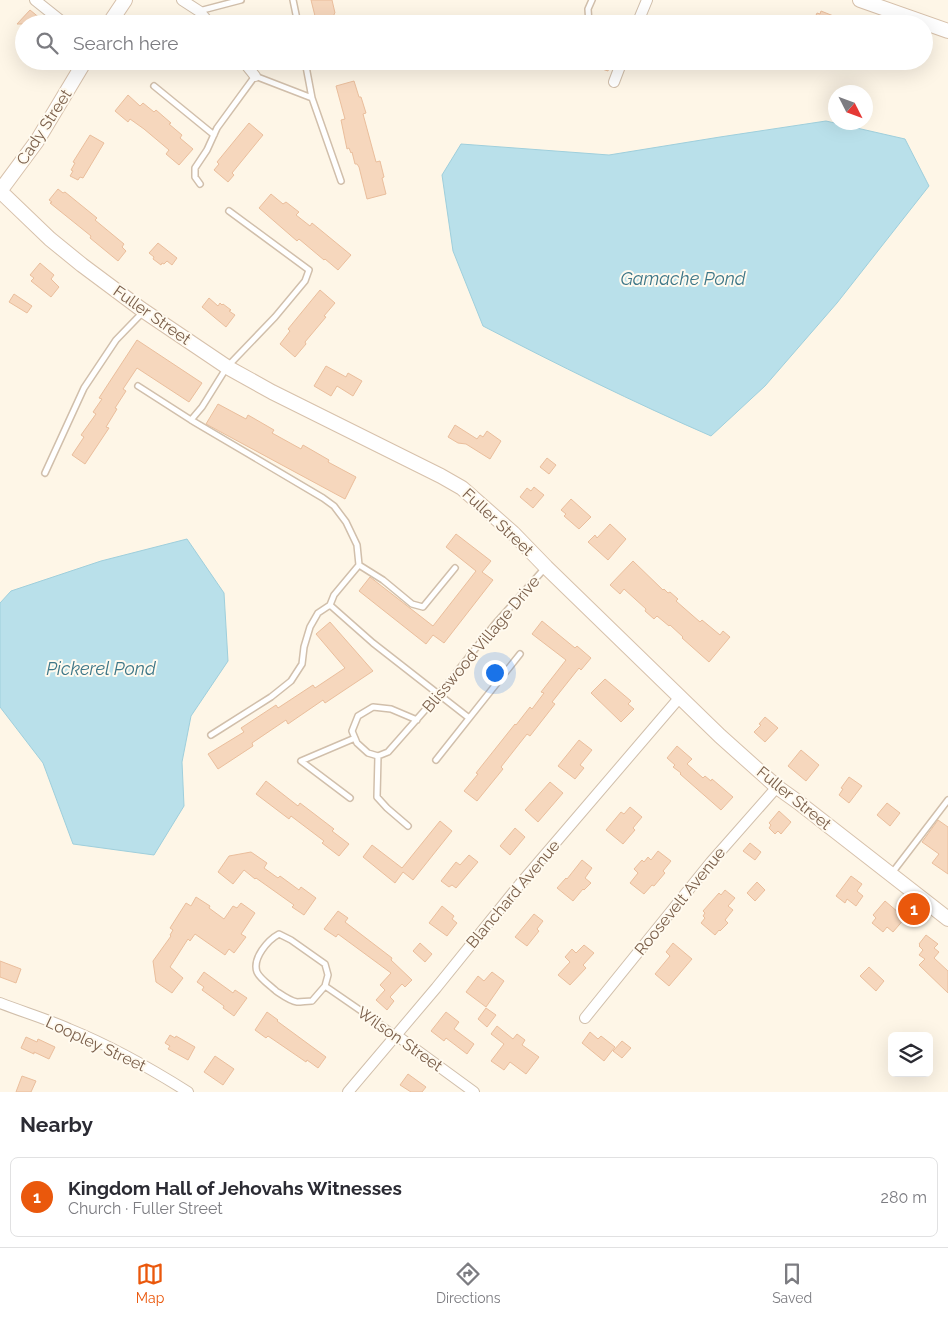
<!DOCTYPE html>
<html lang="en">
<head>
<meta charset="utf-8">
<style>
	body { margin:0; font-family:Raleway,sans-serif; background:#f7f7f7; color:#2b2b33 }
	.controls { position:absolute; right:15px; bottom:15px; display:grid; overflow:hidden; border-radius:8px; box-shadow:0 5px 20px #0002 }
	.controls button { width:45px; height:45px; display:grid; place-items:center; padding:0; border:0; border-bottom:1px solid #e1e1e2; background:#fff; color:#2b2b33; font:25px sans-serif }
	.compass { position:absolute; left:828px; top:85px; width:45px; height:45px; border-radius:50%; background:#fff; box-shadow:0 5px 20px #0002; rotate:132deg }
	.you { position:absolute; left:494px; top:672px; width:18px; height:18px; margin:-12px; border:4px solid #fff; border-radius:50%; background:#1a73e8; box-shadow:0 0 0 8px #1a73e833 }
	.badge { display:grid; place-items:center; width:32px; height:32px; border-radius:50%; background:#ea580c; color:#fff; font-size:16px; font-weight:700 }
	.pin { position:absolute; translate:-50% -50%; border:2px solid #fff; box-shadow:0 1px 5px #0006 }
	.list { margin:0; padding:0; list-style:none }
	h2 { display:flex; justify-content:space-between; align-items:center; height:65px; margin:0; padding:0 20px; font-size:21px }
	h2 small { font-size:16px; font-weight:400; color:#7c7c81 }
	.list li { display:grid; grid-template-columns:32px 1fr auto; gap:15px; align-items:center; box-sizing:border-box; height:80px; margin:0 10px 10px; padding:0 10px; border:1px solid #e1e1e2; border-radius:8px }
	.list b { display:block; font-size:19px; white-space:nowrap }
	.list p { margin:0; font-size:16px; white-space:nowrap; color:#7c7c81 }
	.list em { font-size:16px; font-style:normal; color:#7c7c81 }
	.icon { flex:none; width:28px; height:28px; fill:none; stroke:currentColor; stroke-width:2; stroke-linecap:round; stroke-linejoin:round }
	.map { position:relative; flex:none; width:948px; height:1092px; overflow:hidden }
	.search { position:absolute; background:#fff; box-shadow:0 5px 20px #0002; left:15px; right:15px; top:15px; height:55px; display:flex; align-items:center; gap:12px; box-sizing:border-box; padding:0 18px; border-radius:28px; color:#7c7c81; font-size:19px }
	.sheet { height:155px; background:#fff }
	nav { display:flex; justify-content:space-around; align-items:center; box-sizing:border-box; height:70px; border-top:1px solid #e1e1e2; background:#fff; font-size:14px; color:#7c7c81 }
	nav a { display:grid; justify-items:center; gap:2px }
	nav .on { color:#ea580c }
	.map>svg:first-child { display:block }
	.water { fill:#b9e0ea; stroke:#9fcfdc }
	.building { fill:#f6d7bd; stroke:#eabe9c }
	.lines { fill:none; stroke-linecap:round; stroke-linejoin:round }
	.lane-casing { stroke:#d1bfab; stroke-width:8 }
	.street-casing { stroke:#d1bfab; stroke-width:12 }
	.secondary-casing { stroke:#d7c1ab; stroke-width:16 }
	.lane { stroke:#fff; stroke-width:5 }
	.street { stroke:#fff; stroke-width:10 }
	.secondary { stroke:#fff; stroke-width:14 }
	.labels { text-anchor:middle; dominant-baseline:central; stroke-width:4; stroke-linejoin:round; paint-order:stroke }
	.street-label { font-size:16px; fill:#7a5e49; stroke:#fffaef }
	.water-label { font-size:18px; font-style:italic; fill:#3e7788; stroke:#fffaef }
</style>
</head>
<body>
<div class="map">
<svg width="948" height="1092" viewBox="0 0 948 1092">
	<rect width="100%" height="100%" fill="#fef6e7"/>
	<!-- water -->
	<path class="water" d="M826,121L905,139L929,186L837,303L765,386L711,436C633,402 558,365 483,326L453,251L442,175L461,144L609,155L720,137Z
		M187,539L224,593L228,661L191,716L182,762L184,806L154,855L73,844L43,763L0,707V603L11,591L101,561Z"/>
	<!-- building -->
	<path class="building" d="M311,0H332L335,13L334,14L336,24H317Z
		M30,10L41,19L36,24H17Z
		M821,11L836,17L834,20L842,24H816V23L813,22L817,13L820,14Z
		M584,61H611L608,71L584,63Z
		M354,81L359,97H361L366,113L363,114L376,162L380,161L384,177L382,178L386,194L367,199L359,167L357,164H355L352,152L351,153L349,148L347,149L341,120L345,119L336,86Z
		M128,95L140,106L143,103L154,112L156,110L171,123L169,124L182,135L180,138L193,149L179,165L166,154L169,150L144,129L130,119L128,122L115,111Z
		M249,123L263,135L232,173L234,175L228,182L214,170L219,164L217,162Z
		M90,135L104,143L83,178L80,177L78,180L70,176L73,171L71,170L75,163L73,162Z
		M58,189L63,193L65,192L97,218L95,220L124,244L122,247L126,251L118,261L90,238L91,236L50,203L52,202L49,200Z
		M271,194L283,204L286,202L299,212L296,215L310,226L312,223L351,255L338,270L325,259L324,260L299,239L297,241L259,208Z
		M158,243L177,258L172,265L167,261L164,264L162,263L161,265L153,259L154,257L149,253Z
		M40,263L54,275L51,279L59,287L51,297L31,281L34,278L30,275Z
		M320,290L335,303L324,316L326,317L305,342L306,344L295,357L280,344L290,331L288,329Z
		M14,294L32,306L27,313L9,302Z
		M209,298L218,306L220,303L222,305L223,304L231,310L229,311L235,315L226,327L202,307Z
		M137,340L202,383L189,402L137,368L123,389L126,391L115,408L117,409L106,427L109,428L85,464L72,455L84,437L81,435L96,414L93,412L102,399L99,398Z
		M326,366L346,377L348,373L362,381L353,396L337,386L331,396L314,386Z
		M218,404L246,419L248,415L274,430L272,433L301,449L303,445L329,460L328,462L356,477L345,499L206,424Z
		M455,425L477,439L480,435L483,437L487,431L501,441L490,459L466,444L458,443L448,437Z
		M547,458L556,465L549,474L540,467Z
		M534,487L544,495L533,508L520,497L527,488L531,491Z
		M571,499L591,517L579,529L564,516L566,514L561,510Z
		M610,524L626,539L608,560L588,542L595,535L597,538Z
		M456,534L491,561L482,572L493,580L444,643L433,635L426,644L359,591L370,577L433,626L476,571L446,547Z
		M633,561L663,590L664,589L668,593L670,592L678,599L676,601L700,622L702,620L720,635L723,631L730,637L709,662L682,638L683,637L670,625L669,626L657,616L654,619L645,611L646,609L624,589L620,594L610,585Z
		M542,621L575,648L577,646L591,658L581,670L579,668L552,702L555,704L530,736L527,734L501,767L503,769L477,801L464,791L478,774L476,773L515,724L516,725L530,707L532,709L544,693L541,692L566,660L532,634Z
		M330,622L373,671L325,703L323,700L288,724L286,720L252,743L253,746L218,769L208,754L244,732L241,728L276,705L278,708L313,685L315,688L345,668L316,634Z
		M605,679L631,701L628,704L634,709L621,722L591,693Z
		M765,717L778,728L765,742L754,732L761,725L759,724Z
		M579,740L592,750L580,765L584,768L575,779L558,766Z
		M677,746L692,759L687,764L703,778L705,776L711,781L712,779L733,797L721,810L680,774L681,773L673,767L675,765L667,758Z
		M801,750L819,765L806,781L788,766Z
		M849,777L862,786L849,803L839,795L843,789L841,788Z
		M266,781L298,806L300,803L334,829L332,831L349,844L339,856L322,843L324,841L291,816L289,819L256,794Z
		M550,782L563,793L538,822L525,810Z
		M887,803L900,813L890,826L877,815Z
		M630,807L642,817L633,828L635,830L623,844L606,830L621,812L624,814Z
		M779,811L791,822L781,834L778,831L775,834L769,828L771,825L769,823Z
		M938,820L948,827V874L932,863L939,854L922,842Z
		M440,821L452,831L413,880L403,872L395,883L363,857L372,845L402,868Z
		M515,828L525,837L510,855L500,846Z
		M750,843L761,852L755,860L743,851Z
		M658,851L671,861L663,871L665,873L654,886L652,885L644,894L630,883L638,873L634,869L642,860L644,862L648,857L651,860Z
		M251,852L267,863L264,868L278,878L280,876L299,890L301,887L316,898L304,915L292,907L294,905L256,878L255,879L244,870L233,884L218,872L229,856Z
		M469,855L478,862L456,888L452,885L449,887L441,881L456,862L460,865Z
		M582,860L592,868L585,878L591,883L584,890L583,889L573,901L557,888L566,878L567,879Z
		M851,876L862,884L857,891L863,896L856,906L847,899L845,903L836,896Z
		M757,882L765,890L755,901L747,893Z
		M725,890L735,898L728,906L733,910L725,920L728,923L720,931L719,930L715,935L701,923L705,918L703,916L705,913L703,911L719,893L721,895Z
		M196,897L210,906L209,908L224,919L233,906L237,908L241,903L255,913L241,934L246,937L234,953L229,949L225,955L195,934L190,941L188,939L170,967L183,978L172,993L156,982L153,961L171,936L170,935L173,930L170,928L186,903L191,906Z
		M885,901L905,918L893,932L887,927L883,932L872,923L876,918L873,915Z
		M442,906L454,916L452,919L457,923L447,936L429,923Z
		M338,911L348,918L345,922L392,958L391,960L412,980L405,987L402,984L390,997L394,1001L387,1010L376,1000L385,990L380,985L391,973L338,934L336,937L324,929Z
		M534,914L543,921L537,929L539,931L527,946L515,937Z
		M926,935L938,944L934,948L939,952L934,958L948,971V993L919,965L925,959L919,955L923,950L919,946L920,945L919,944Z
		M420,943L432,954L425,962L413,951Z
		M673,943L692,959L669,986L655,974L670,956L666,952Z
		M584,945L594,953L583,965L586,968L570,985L558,975L570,962L565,957L572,949L576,953Z
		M0,961L21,969L16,983L0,977Z
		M869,967L884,981L876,991L860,976Z
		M204,972L233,993L235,990L247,998L234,1016L223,1008L224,1006L202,990L204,987L197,982Z
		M492,972L504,981L486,1007L466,992L478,976L484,981Z
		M486,1008L496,1015L487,1027L478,1019Z
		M267,1012L278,1020L277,1021L326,1057L318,1068L307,1060L306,1062L290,1051L268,1036L266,1038L255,1030Z
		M446,1012L459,1022L454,1029L474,1044L467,1054L446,1038L444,1041L431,1031Z
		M497,1026L513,1039L517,1034L525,1040L522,1045L539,1057L526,1074L510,1062L504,1070L491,1061L504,1044L491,1034Z
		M590,1032L598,1039L601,1036L615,1047L604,1061L582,1043Z
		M170,1035L175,1038L176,1036L195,1047L188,1060L168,1049L170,1046L165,1043Z
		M26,1037L37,1042L38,1039L55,1047L49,1059L34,1052V1054L21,1048Z
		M622,1041L631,1048L622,1058L613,1051Z
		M215,1056L234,1069L223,1085L204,1072Z
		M408,1074L426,1087L422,1092H411L400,1085Z
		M22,1076L36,1081L31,1092H16Z"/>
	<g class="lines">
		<!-- lane casing -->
		<g class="lane-casing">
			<path id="lane" d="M293,0L298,24
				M199,11L241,0
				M589,24L588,9L592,0
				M305,61L312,98
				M154,86L214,135
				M200,184L195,177V168L207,150L217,128L255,76L312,98L341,181
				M138,386L191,420L323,498L334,506L346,522L357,545L359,565L334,595L330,605L373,643L469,718
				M191,420L202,407L227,367L275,317L305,281L309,270L229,211
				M45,473L84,388L116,340L144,311
				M359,565L383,580L412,604L423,607L455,568
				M417,720L391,709L373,707L358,716L352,731L357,743L368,753L378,756L388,752L440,693L495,624L545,568
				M211,735L271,697L291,681L302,664L304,647L310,627L318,613L330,605
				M378,756L377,797L387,808L408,826
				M436,760L520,654
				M350,798L301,761L355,738
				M892,873L948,800
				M279,934L291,940L325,964L328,975L325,986L312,1001C307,1001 302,1002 297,1002C290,1001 282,995 276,991C271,986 260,979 257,972C252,958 268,940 279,934Z
				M325,986L396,1035"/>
		</g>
		<!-- street casing -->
		<g class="street-casing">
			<path id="street" d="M35,0L65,24
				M182,0L199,11L210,24
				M637,24L647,0
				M243,61L255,76
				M614,82L622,61
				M0,1003C23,1012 47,1019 69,1029C111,1046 150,1068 188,1092
				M585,1018L711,862L777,787
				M396,1035L474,1092
				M348,1092L436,988L520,884L680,697"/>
		</g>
		<!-- secondary casing -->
		<g class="secondary-casing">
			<path id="secondary" d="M860,0L948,31
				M109,24L125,0
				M0,191L50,239L82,265L141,309L227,367L272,392L441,476L462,488L513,533L546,567L720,736L777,787L798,802L948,919
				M0,191L37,141L85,61"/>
		</g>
		<!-- lane -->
		<use href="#lane" class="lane"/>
		<!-- street -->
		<use href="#street" class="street"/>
		<!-- secondary -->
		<use href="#secondary" class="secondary"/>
	</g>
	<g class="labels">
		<!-- street labels -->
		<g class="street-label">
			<text transform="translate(44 127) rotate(-57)">Cady Street</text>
			<text transform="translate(152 315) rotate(35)">Fuller Street</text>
			<text transform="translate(498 522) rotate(43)">Fuller Street</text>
			<text transform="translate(481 644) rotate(-50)">Blisswood Village Drive</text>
			<text transform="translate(794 798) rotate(39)">Fuller Street</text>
			<text transform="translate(513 894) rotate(-50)">Blanchard Avenue</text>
			<text transform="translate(680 901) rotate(-51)">Roosevelt Avenue</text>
			<text transform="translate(400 1039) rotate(35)">Wilson Street</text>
			<text transform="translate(96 1044) rotate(25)">Loopley Street</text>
		</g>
		<!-- water labels -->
		<g class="water-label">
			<text x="683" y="278">Gamache Pond</text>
			<text x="101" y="668">Pickerel Pond</text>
		</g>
	</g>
</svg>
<div class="controls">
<button><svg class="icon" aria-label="layers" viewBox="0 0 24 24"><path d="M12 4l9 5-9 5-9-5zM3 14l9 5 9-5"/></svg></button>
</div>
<svg class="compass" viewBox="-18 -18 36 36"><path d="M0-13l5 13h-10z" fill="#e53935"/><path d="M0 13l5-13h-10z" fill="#7c7c81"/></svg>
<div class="you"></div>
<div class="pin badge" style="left:914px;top:909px">1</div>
<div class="search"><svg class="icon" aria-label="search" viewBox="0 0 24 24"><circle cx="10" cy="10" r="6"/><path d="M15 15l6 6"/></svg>Search here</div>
</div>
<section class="sheet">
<h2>Nearby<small></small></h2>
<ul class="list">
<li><span class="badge">1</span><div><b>Kingdom Hall of Jehovahs Witnesses</b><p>Church · Fuller Street</p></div><em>280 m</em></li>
</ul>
</section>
<nav>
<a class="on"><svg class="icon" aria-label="map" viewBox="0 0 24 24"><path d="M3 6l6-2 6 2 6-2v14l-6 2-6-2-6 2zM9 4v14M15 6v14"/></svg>Map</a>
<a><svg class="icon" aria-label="directions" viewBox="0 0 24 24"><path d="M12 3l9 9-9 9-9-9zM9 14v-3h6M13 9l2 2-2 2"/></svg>Directions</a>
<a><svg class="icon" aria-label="saved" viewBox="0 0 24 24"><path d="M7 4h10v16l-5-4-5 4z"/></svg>Saved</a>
</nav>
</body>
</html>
